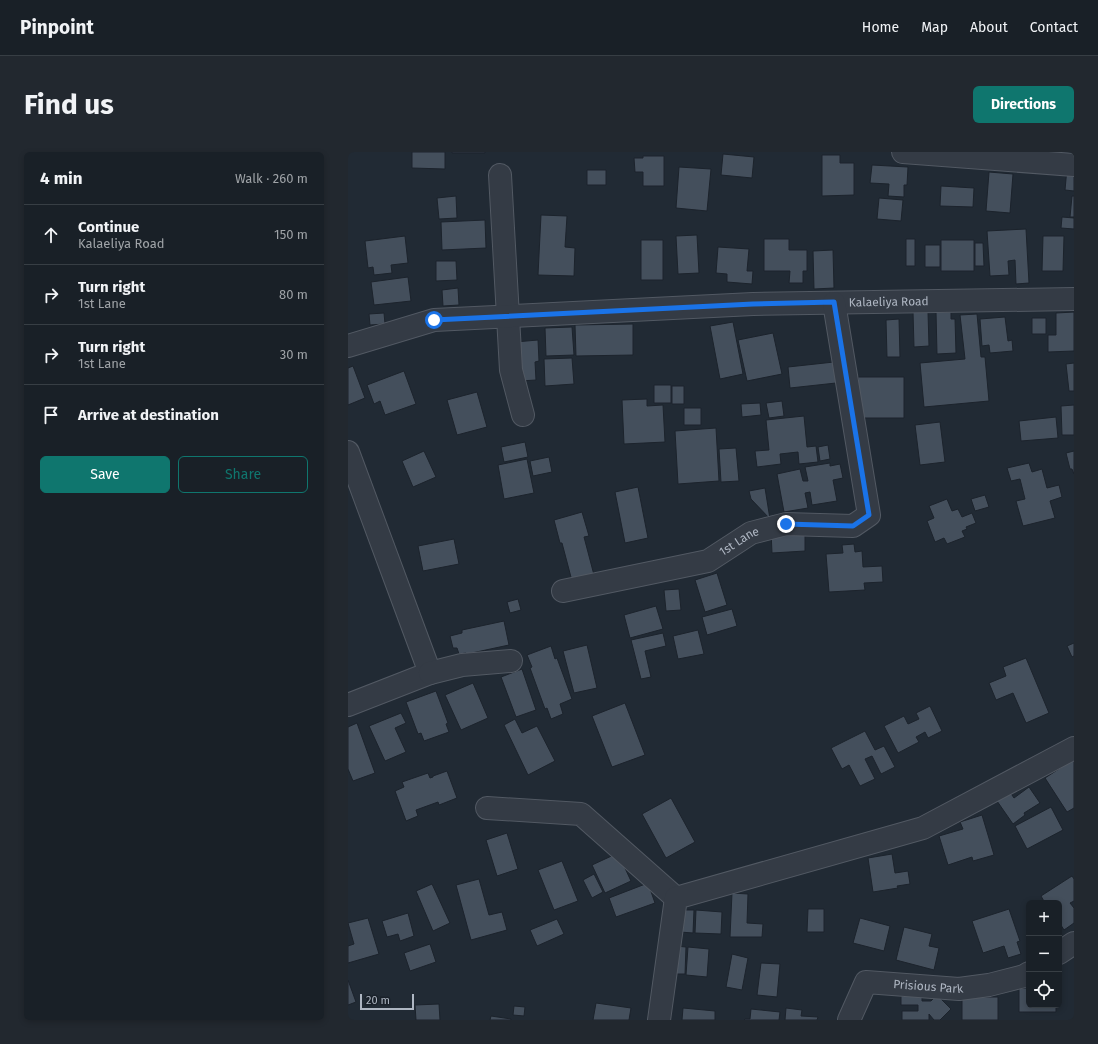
<!DOCTYPE html>
<html lang="en">
<head>
<meta charset="utf-8">
<style>
	body { margin:0; font-family:"Fira Sans",sans-serif; background:#22282f; color:#f1f3f6 }
	.controls { position:absolute; right:12px; bottom:12px; display:grid; overflow:hidden; border-radius:6px; box-shadow:0 2px 6px #0003 }
	.controls button { width:36px; height:36px; display:grid; place-items:center; padding:0; border:0; border-bottom:1px solid #373e44; background:#192027; color:#f1f3f6; font:20px sans-serif }
	.scale { position:absolute; left:12px; bottom:10px; width:54px; box-sizing:border-box; padding-left:4px; border:2px solid #aeb6c2; border-top:0; font-size:11px; line-height:14px; white-space:nowrap; color:#aeb6c2; -webkit-text-stroke:3px #1a212a; paint-order:stroke }
	.stop { position:absolute; width:12px; height:12px; margin:-9px; border:3px solid #1a73e8; border-radius:50%; background:#fff }
	.stop.end { background:#1a73e8; border-color:#fff; box-shadow:0 1px 4px #0008 }
	.list { margin:0; padding:0; list-style:none }
	h2 { display:flex; justify-content:space-between; align-items:center; height:52px; margin:0; padding:0 16px; font-size:17px }
	h2 small { font-size:13px; font-weight:400; color:#9fa3a7 }
	.list li { display:grid; grid-template-columns:26px 1fr auto; gap:12px; align-items:center; box-sizing:border-box; height:60px; padding:0 16px; border-top:1px solid #373e44 }
	.list b { display:block; font-size:15px; white-space:nowrap }
	.list p { margin:0; font-size:13px; white-space:nowrap; color:#9fa3a7 }
	.list em { font-size:13px; font-style:normal; color:#9fa3a7 }
	.actions { display:flex; gap:8px; padding:12px 16px }
	.actions a { flex:1; padding:9px 0; border:1px solid #0f766e; border-radius:6px; text-align:center; font-size:14px; color:#0f766e }
	.actions .main { background:#0f766e; color:#fff }
	.icon { flex:none; width:22px; height:22px; fill:none; stroke:currentColor; stroke-width:2; stroke-linecap:round; stroke-linejoin:round }
	.map { position:relative; flex:none; width:726px; height:868px; overflow:hidden; border-radius:6px }
	header { display:flex; align-items:center; gap:24px; box-sizing:border-box; height:56px; padding:0 20px; background:#192027; border-bottom:1px solid #373e44 }
	header strong { font-size:19px }
	nav { display:flex; gap:22px; margin-inline-start:auto; font-size:14px }
	.intro { display:flex; align-items:center; justify-content:space-between; box-sizing:border-box; height:96px; padding:0 24px }
	h1 { margin:0; font-size:28px }
	.button { padding:10px 18px; border-radius:6px; background:#0f766e; color:#fff; font-size:14px; font-weight:700 }
	main { display:flex; gap:24px; padding:0 24px }
	aside { flex:1; background:#192027; border-radius:6px; box-shadow:0 2px 6px #0003 }
	.map>svg:first-child { display:block }
	.building { fill:#444f5c; stroke:#1c232c }
	.lines { fill:none; stroke-linecap:round; stroke-linejoin:round }
	.minor-casing { stroke:#525963; stroke-width:24 }
	.minor { stroke:#343b45; stroke-width:22 }
	.route { stroke:#1a73e8; stroke-width:5 }
	.labels { text-anchor:middle; dominant-baseline:central; stroke-width:3; stroke-linejoin:round; paint-order:stroke }
	.street-label { font-size:12px; fill:#aeb6c2; stroke:#1a212a }
</style>
</head>
<body>
<header>
<strong>Pinpoint</strong>
<nav><a>Home</a><a>Map</a><a>About</a><a>Contact</a></nav>
</header>
<div class="intro"><h1>Find us</h1><a class="button">Directions</a></div>
<main>
<aside>
<h2>4 min<small>Walk · 260 m</small></h2>
<ul class="list">
<li><svg class="icon" aria-label="ahead" viewBox="0 0 24 24"><path d="M12 20V5M6 11l6-6 6 6"/></svg><div><b>Continue</b><p>Kalaeliya Road</p></div><em>150 m</em></li>
<li><svg class="icon" aria-label="right" viewBox="0 0 24 24"><path d="M7 20v-9h11M14 6l5 5-5 5"/></svg><div><b>Turn right</b><p>1st Lane</p></div><em>80 m</em></li>
<li><svg class="icon" aria-label="right" viewBox="0 0 24 24"><path d="M7 20v-9h11M14 6l5 5-5 5"/></svg><div><b>Turn right</b><p>1st Lane</p></div><em>30 m</em></li>
<li><svg class="icon" aria-label="arrive" viewBox="0 0 24 24"><path d="M6 21V4h12l-3 4 3 4H6"/></svg><div><b>Arrive at destination</b></div></li>
</ul>
<div class="actions"><a class="main">Save</a><a>Share</a></div>
</aside>
<div class="map">
<svg width="726" height="868" viewBox="0 0 726 868">
	<rect width="100%" height="100%" fill="#212a34"/>
	<!-- building -->
	<path class="building" d="M64,0H97V17L64,16Z
		M104,0H137V1H104Z
		M375,2L406,5L404,26L373,23Z
		M474,3H492V11H506V43L474,44Z
		M295,4H316V34H295V20H287L286,6H295Z
		M524,13L560,15L559,33H556V45L540,44L541,32L522,31Z
		M331,15L363,17L359,59L328,56Z
		M719,16L726,17V39L717,38Z
		M239,18H258V33H239Z
		M641,20L665,22L662,61L638,59Z
		M593,34L626,36L625,55L592,54Z
		M108,44L109,66L91,67L89,46Z
		M724,44H726V65H722Z
		M531,46L555,48L553,69L529,67Z
		M193,63L219,64L217,95L227,96L226,124L190,123Z
		M714,65L726,66V77L713,76Z
		M137,68L138,96L94,98L93,70Z
		M678,77L681,131L668,132L667,108L660,109L661,123L642,124L639,79Z
		M349,83L351,121L330,122L328,84Z
		M57,84L60,111L43,113L44,121L26,123L25,115L20,116L17,89Z
		M695,84H716L715,119H694Z
		M416,87H441V98H459V119H455V131H441L442,119H416Z
		M558,87H567V114H558Z
		M293,88H315V128H293Z
		M593,88H626V119H593Z
		M627,91H635L636,114H627Z
		M577,93H592V115H577Z
		M370,95L401,97L399,119H405L404,132L379,130V122L368,121Z
		M485,98L486,136L466,137L465,99Z
		M88,109H108L109,128L88,129Z
		M60,125L63,149L26,153L23,130Z
		M110,136L111,153L95,154L94,138Z
		M565,160H580L581,194L566,195Z
		M588,160H603V167H607L608,201L589,202Z
		M726,160V199L700,200V183H708V161Z
		M36,161L37,172L22,173L21,162Z
		M629,162L633,205H637L641,249L576,255L572,211L617,207L612,163Z
		M657,165L660,189L664,188L665,199L642,201L641,193L634,194L632,167Z
		M684,166H698V182H684Z
		M551,167L552,205H539L538,168Z
		M385,170L395,222L372,227L362,174Z
		M285,172V203L228,204L227,173Z
		M224,175L226,203L198,204L197,176Z
		M425,181L434,222L399,229L390,188Z
		M190,188L191,209L187,210L188,228L172,229L167,190Z
		M224,206L226,232L197,234L196,207Z
		M486,210L488,231L442,236L440,215Z
		M726,211V239H721L718,212Z
		M5,214L17,246L0,253V216Z
		M56,219L68,252L37,263L32,249L26,252L19,233Z
		M510,225H556V266H510Z
		M306,233H323V251H306Z
		M324,234H336V252H324Z
		M129,240L139,275L109,283L99,248Z
		M299,247V254L315,253L317,290L276,292L274,248Z
		M434,249L436,264L421,266L418,251Z
		M412,251L413,263L394,265L393,252Z
		M726,253V283H714L713,254Z
		M336,256H353V273H336Z
		M456,264L459,295L468,294L470,310L451,312L450,300L432,302L433,312L409,315L407,299L421,298L418,268Z
		M708,265L710,286L673,289L671,269Z
		M592,270L597,310L572,313L567,273Z
		M368,276L371,329L330,332L327,279Z
		M177,290L180,305L156,310L153,295Z
		M480,293L482,307L472,309L470,295Z
		M388,296L391,329L373,330L371,297Z
		M76,299L88,325L65,335L54,309Z
		M726,299V322L724,317H722L718,301Z
		M201,305L204,320L185,324L182,309Z
		M179,307L186,341L156,347L150,313Z
		M482,311V314L492,312L495,326L485,328L489,349L464,353L462,340L457,341L460,356L436,360L429,322L452,317L455,329H460L457,315Z
		M681,311L684,320L694,317L699,336L711,333L714,345L702,349L707,366L675,374L668,349L677,347L672,327L663,329L659,316Z
		M290,335L300,386L277,391L267,340Z
		M417,336L422,367L403,347L401,339Z
		M637,343L641,355L627,359L623,347Z
		M599,347L604,359L610,357L614,365L624,361L628,371L618,375L619,377L614,379L617,385L599,392L596,386L587,390L579,369L586,366L581,354Z
		M234,360L241,384L236,385L246,423L224,429L214,391H212L206,368Z
		M457,377V399L424,401L423,379Z
		M106,387L111,412L75,419L70,394Z
		M506,392L507,400L514,399L515,415L534,414L535,430L516,431L517,438L481,440L478,402L495,401L494,393Z
		M369,421L379,453L357,460L347,428Z
		M331,437L333,458L318,459L316,438Z
		M170,447L173,458L162,461L159,450Z
		M308,454L315,477L282,486L276,463Z
		M384,457L389,474L359,483L354,465Z
		M156,469L161,493L119,502L118,501L111,502L109,496H105L102,484L114,481V478Z
		M350,478L356,502L330,507L325,484Z
		M315,481L318,494L297,499L303,525L293,527L283,488Z
		M726,491V504L724,505L719,494Z
		M239,493L249,536L226,541L215,499Z
		M203,494L207,507L209,506L224,547L212,552L215,562L203,567L199,556L197,557L182,516L184,515L179,503Z
		M678,506L701,561L678,571L665,541L648,548L641,531L658,524L655,515Z
		M174,517L188,558L168,565L153,525Z
		M125,531L140,566L113,578L97,543Z
		M88,539L100,571L98,572L101,580L76,589L73,581L70,582L58,550Z
		M277,551L297,603L264,615L244,564Z
		M582,554L594,579L580,586L577,580L568,585L571,590L550,601L536,574L556,564L560,572L571,567L568,561Z
		M53,561L58,571L47,576L58,600L37,609L21,574Z
		M167,567L174,581L189,574L207,609L180,623L156,573Z
		M9,571L27,621L5,629L0,617V575Z
		M517,579L527,598L536,594L547,615L533,622L524,604L517,607L527,627L512,634L501,613L494,617L483,596Z
		M726,607V656L719,660L697,626Z
		M99,619L109,646L91,653L90,650L68,658L70,664L58,669L47,639L56,635L54,630L80,621L82,626L85,625V624Z
		M681,635L692,651L676,661L677,663L665,672L649,649L662,640L666,646Z
		M323,646L347,690L318,706L294,662Z
		M703,655L715,678L679,697L667,674Z
		M634,663L646,703L625,709L624,705L600,713L591,684L615,677L612,670Z
		M159,681L170,717L149,724L138,688Z
		M270,701L283,729L257,741L244,713Z
		M544,702L547,721L560,719L562,732L549,734L550,736L525,740L520,706Z
		M214,709L230,749L206,758L190,718Z
		M246,722L255,740L244,746L235,728Z
		M724,724L726,727V749L722,751L726,756V771L716,778L711,770V751H697L693,744Z
		M131,727L141,763L154,760L159,778L123,788L108,733Z
		M300,731L307,751L268,765L261,746Z
		M84,732L102,771L85,779L68,739Z
		M384,741L400,742L399,771L415,772L414,785H382Z
		M460,757H476V780H459Z
		M661,757L672,789L669,790L673,802L660,806L656,794L635,801L624,769Z
		M333,758H346L345,781L332,780Z
		M348,758L374,760L373,782L347,781Z
		M60,761L66,784L52,789L50,782L39,785L34,769Z
		M20,766L31,802L0,811V794L6,792L0,771Z
		M512,766L542,774L536,799L505,791Z
		M209,767L216,782L189,794L182,778Z
		M556,775L584,782L581,794L591,796L586,818L548,808Z
		M82,792L88,810L62,819L56,801Z
		M327,794L338,795L337,822H327Z
		M340,795L361,797L359,825L338,823Z
		M384,802L400,806L394,838L378,835Z
		M413,811L432,812L429,845L409,843Z
		M0,828L8,850L0,853Z
		M678,831H681V853H708V860H671V836H678Z
		M614,839L625,845H650V868H614Z
		M589,843L603,857L592,868H586L581,862V868H554V859H570V853H553V844H574V849H583Z
		M248,851L283,856L281,868H245Z
		M91,852L92,868H68L67,853Z
		M166,854L177,855L176,864L165,863Z
		M335,856L367,859V868H334Z
		M438,856L454,858L453,864L470,865L469,868H437Z
		M403,857L432,860L431,868H396L397,867H402Z
		M143,864L163,867V868H142Z"/>
	<g class="lines">
		<!-- minor casing -->
		<g class="minor-casing">
			<g id="minor">
				<path d="M555,0L726,13"/>
				<path d="M152,23L163,218L175,263"/>
				<path id="s1" d="M0,194L86,168L405,152L726,147"/>
				<path d="M0,300L82,521L0,553"/>
				<path id="s2" d="M215,439L360,409L403,381L438,372L505,374L521,363L486,151"/>
				<path d="M82,521L114,513L163,509"/>
				<path d="M139,656L233,662L328,746"/>
				<path d="M711,801L726,791"/>
				<path d="M311,868L328,746L575,676L726,596"/>
				<path id="s3" d="M501,868L518,830L611,837L641,833L676,824L681,821"/>
			</g>
		</g>
		<!-- minor -->
		<use href="#minor" class="minor"/>
	</g>
	<g class="lines">
		<!-- route -->
		<path class="route" d="M86,168L405,152L486,150L521,363L505,374L438,372"/>
	</g>
	<g class="labels">
		<!-- street labels -->
		<g class="street-label">
			<text stroke="none"><textPath href="#s1" startOffset="545">Kalaeliya Road</textPath></text>
			<text stroke="none"><textPath href="#s2" startOffset="185">1st Lane</textPath></text>
			<text stroke="none"><textPath href="#s3" startOffset="104">Prisious Park</textPath></text>
		</g>
	</g>
</svg>
<div class="controls">
<button>+</button>
<button>−</button>
<button><svg class="icon" aria-label="locate" viewBox="0 0 24 24"><circle cx="12" cy="12" r="6"/><path d="M12 2v4M12 18v4M2 12h4M18 12h4"/></svg></button>
</div>
<div class="scale">20 m</div>
<div class="stop" style="left:86px;top:168px"></div>
<div class="stop end" style="left:438px;top:372px"></div>
</div>
</main>
</body>
</html>
